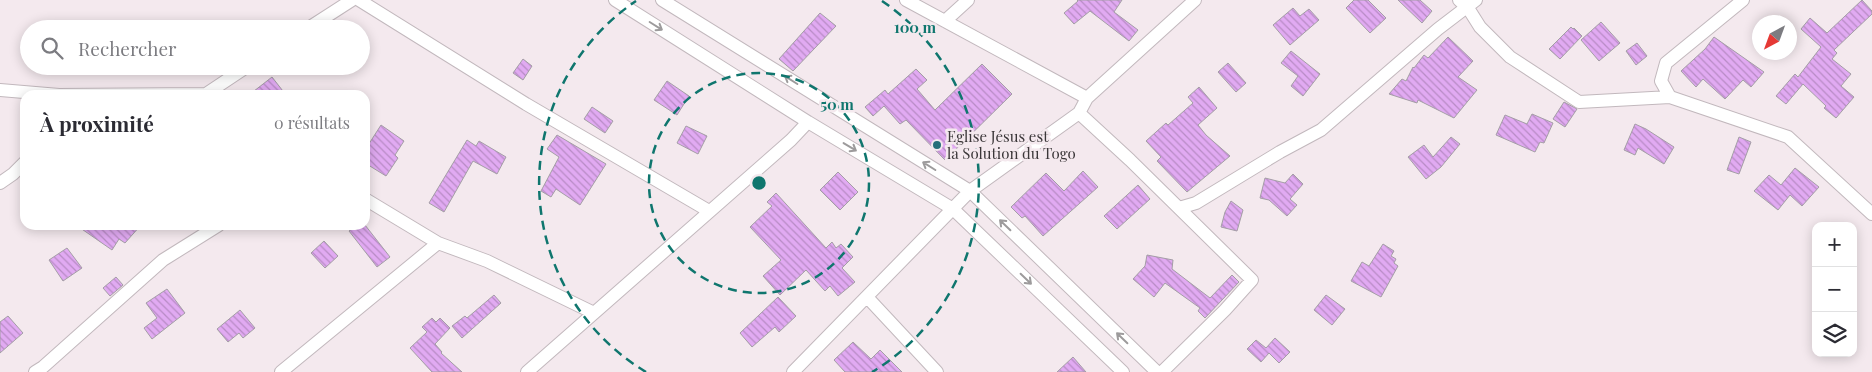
<!DOCTYPE html>
<html lang="fr">
<head>
<meta charset="utf-8">
<style>
	body { margin:0; font-family:"Playfair Display",serif; background:#f2f2f3; color:#2b2b33 }
	.controls { position:absolute; right:15px; bottom:15px; display:grid; overflow:hidden; border-radius:10px; box-shadow:0 2px 12px #0003 }
	.controls button { width:45px; height:45px; display:grid; place-items:center; padding:0; border:0; border-bottom:1px solid #e1e1e2; background:#fff; color:#2b2b33; font:25px sans-serif }
	.compass { position:absolute; left:1752px; top:15px; width:45px; height:45px; border-radius:50%; background:#fff; box-shadow:0 2px 12px #0003; rotate:221deg }
	.list { margin:0; padding:0; list-style:none }
	h2 { display:flex; justify-content:space-between; align-items:center; height:65px; margin:0; padding:0 20px; font-size:21px }
	h2 small { font-size:16px; font-weight:400; color:#7c7c81 }
	.icon { flex:none; width:28px; height:28px; fill:none; stroke:currentColor; stroke-width:2; stroke-linecap:round; stroke-linejoin:round }
	.map { position:relative; flex:none; width:1872px; height:372px; overflow:hidden }
	.search { position:absolute; background:#fff; box-shadow:0 2px 12px #0003; left:20px; top:20px; width:350px; height:55px; display:flex; align-items:center; gap:12px; box-sizing:border-box; padding:0 18px; border-radius:28px; color:#7c7c81; font-size:19px }
	.panel { position:absolute; background:#fff; box-shadow:0 2px 12px #0003; left:20px; top:90px; width:350px; height:140px; border-radius:15px }
	.map>svg:first-child { display:block }
	.building { fill:url(#building-back-hatch); stroke:#a49ea6 }
	.lines { fill:none; stroke-linecap:round; stroke-linejoin:round }
	.street-casing { stroke:#c2b8bd; stroke-width:14 }
	.street { stroke:#fff; stroke-width:12 }
	.oneway { stroke:#9d9b9c }
	.ring { fill:none; stroke:#0f766e; stroke-width:2.5; stroke-dasharray:9 6 }
	.poi-dot { fill:#276f7a; stroke:#f4e9ee; stroke-width:2 }
	.labels { text-anchor:middle; dominant-baseline:central; stroke-width:5; stroke-linejoin:round; paint-order:stroke }
	.poi-label { font-size:15px; fill:#3b3739; stroke:#f4e9ee; text-anchor:start }
	.centre { fill:#0f766e; stroke:#f4e9ee; stroke-width:2.5 }
	.ring-label { font-size:15px; text-anchor:middle; font-weight:bold; fill:#0f766e; stroke:#f4e9ee; stroke-width:5; stroke-linejoin:round; paint-order:stroke }
</style>
</head>
<body>
<div class="map">
<svg width="1872" height="372" viewBox="0 0 1872 372">
	<defs>
		<pattern id="building-back-hatch" width="6" height="6" patternUnits="userSpaceOnUse" patternTransform="scale(1.25)"><rect width="6" height="6" fill="#e1aaf2"/><path d="M-1 5l2 2M0 0l6 6M5-1l2 2" fill="none" stroke="#b88bc5"/></pattern>
	</defs>
	<rect width="100%" height="100%" fill="#f4e9ee"/>
	<!-- building -->
	<path class="building" d="M1077,0H1122L1114,12L1138,30L1129,41L1090,11L1074,24L1064,13L1078,1Z
		M1354,0H1368L1386,18L1370,33L1346,8Z
		M1398,0H1420L1432,11L1422,23Z
		M1862,0L1872,11V14L1834,50L1837,53L1832,59L1851,74L1841,86L1854,97L1836,118L1824,108L1826,106L1803,84L1786,104L1776,96L1795,74L1798,77L1821,47L1801,29L1810,18L1827,33Z
		M1293,8L1300,16L1309,9L1319,20L1290,45L1273,25Z
		M820,13L836,26L793,71L779,59Z
		M1601,22L1620,43L1599,61L1581,40Z
		M1571,27L1573,29L1574,28L1582,36L1560,59L1549,49Z
		M1448,37L1473,61L1458,77L1477,90L1454,118L1418,100L1417,103L1389,94L1402,79L1406,81L1413,67L1414,68L1424,55L1428,58Z
		M1714,37L1764,72L1751,87L1743,80L1725,99L1703,79L1696,87L1681,71L1705,49Z
		M1637,43L1647,56L1636,65L1626,51Z
		M1291,51L1320,74L1303,96L1291,86L1298,76L1281,63Z
		M523,59L532,66L523,80L513,73Z
		M1228,63L1246,83L1236,92L1218,72Z
		M982,64L1012,94L945,160L906,120L900,124L884,106L873,116L865,107L885,90L888,94L916,69L927,80L917,89L935,110Z
		M272,77L286,95H249Z
		M667,81L689,96L677,115L654,100Z
		M1199,87L1217,108L1198,125L1206,135L1230,156L1187,192L1157,161L1161,157L1146,141L1166,123L1168,125L1193,103L1188,97Z
		M1564,102L1577,109L1565,127L1553,119Z
		M592,107L613,121L605,133L584,119Z
		M1532,114L1553,123L1544,143L1540,142L1535,152L1496,135L1505,115L1527,124Z
		M1635,124L1646,129L1674,147L1664,164L1638,148L1635,155L1624,150Z
		M381,125L404,141L395,155L398,158L386,176L365,163V150Z
		M686,126L707,136L698,154L677,143Z
		M557,135L606,164L580,205L556,189L551,197L541,191L559,157L547,149Z
		M1451,137L1460,144L1441,167L1426,179L1408,157L1424,145L1433,157Z
		M1739,137L1751,142L1739,174L1727,170Z
		M467,140L476,146L479,141L506,157L497,174L473,161L444,212L429,203Z
		M1795,168L1819,187L1802,206L1790,195L1778,210L1754,191L1769,175L1781,185Z
		M1083,171L1098,187L1043,236L1025,216L1022,218L1011,207L1046,173L1064,191Z
		M838,172L858,192L840,210L820,190Z
		M1293,174L1303,184L1290,199L1297,205L1287,216L1269,200L1260,198L1265,178L1285,183Z
		M1138,185L1150,199L1117,229L1104,216Z
		M776,193L826,248L832,242L836,248L841,244L853,257L842,268L855,282L838,296L830,286L825,291L806,270L780,295L763,276L781,260L750,227L772,206L767,202Z
		M1231,201L1243,210L1237,231L1221,227L1225,212Z
		M76,225H141L125,243L119,239L112,250Z
		M357,225H365L390,257L377,267L349,231Z
		M324,241L338,256L325,268L311,253Z
		M1383,244L1394,251L1391,256L1396,259L1394,263L1398,266L1381,297L1351,281L1362,262L1369,266Z
		M67,248L82,268L63,281L49,260Z
		M1147,255L1173,260L1172,269L1210,298L1232,275L1239,282L1205,318L1198,311L1200,308L1165,283L1154,297L1133,279L1145,266Z
		M116,277L123,285L110,296L103,288Z
		M167,289L185,313L152,339L144,328L157,318L146,303Z
		M494,295L501,303L462,338L452,326L465,316L467,318Z
		M1326,295L1345,309L1332,325L1314,310Z
		M778,297L796,316L779,332L775,327L752,347L740,333Z
		M240,310L255,328L243,338L239,333L228,342L217,329Z
		M8,316L23,333L0,353V322Z
		M432,318L436,322L440,318L450,328L435,344L442,352L441,353L462,372H432L410,348L427,332L422,327Z
		M1275,338L1290,352L1279,363L1269,353L1261,362L1247,349L1256,340L1266,348Z
		M853,342L871,359L880,350L902,372H845L834,360Z
		M1073,357L1086,372H1057Z"/>
	<g class="lines">
		<!-- street casing -->
		<g class="street-casing">
			<path id="street" d="M359,0L526,104L709,211
				M615,0L808,122L953,209L1123,372
				M662,0L970,191L1157,372
				M906,0L1087,98
				M1459,0L1468,8L1480,27L1510,57L1579,102L1670,97
				M1743,0L1666,63L1661,81L1670,97L1788,137L1872,214
				M945,21L968,0
				M307,29L352,0
				M0,90L59,95L206,94L248,66
				M1079,113L1130,160L1252,280L1225,310L1162,372
				M0,183L13,174L25,162
				M365,199L438,243L487,261L594,313
				M1179,208L1196,203L1280,152L1321,130L1438,29L1476,0
				M867,297L937,372
				M35,372L43,367L163,260L219,225
				M281,372L438,243
				M527,372L791,140L808,122
				M793,372L970,191L1079,113L1087,98L1195,0"/>
		</g>
		<!-- street -->
		<use href="#street" class="street"/>
	</g>
	<!-- one-way arrows -->
	<defs><path id="oneway-shaft" d="M-6 0H5M1.5-3L5.5 0L1.5 3" fill="none" stroke-width="1.6" stroke-linecap="round" stroke-linejoin="round" transform="scale(1.25)"/></defs>
	<g class="oneway">
		<use href="#oneway-shaft" transform="translate(656 26) rotate(32)"/>
		<use href="#oneway-shaft" transform="translate(791 80) rotate(-148)"/>
		<use href="#oneway-shaft" transform="translate(850 147) rotate(31)"/>
		<use href="#oneway-shaft" transform="translate(929 166) rotate(-148)"/>
		<use href="#oneway-shaft" transform="translate(1005 225) rotate(-136)"/>
		<use href="#oneway-shaft" transform="translate(1026 279) rotate(44)"/>
		<use href="#oneway-shaft" transform="translate(1122 338) rotate(-136)"/>
	</g>
	<!-- distance rings -->
	<g class="ring">
		<circle cx="759" cy="183" r="110"/>
		<path d="M646 372A220 220 0 0 1 636 1M882 1A220 220 0 0 1 872 372"/>
	</g>
	<!-- markers -->
	<circle class="poi-dot" cx="937" cy="145" r="5"/>
	<g class="labels">
		<!-- poi labels -->
		<g class="poi-label">
			<text x="947" y="136">Eglise Jésus est<tspan x="947" dy="17">la Solution du Togo</tspan></text>
		</g>
	</g>
	<circle cx="759" cy="183" r="8" class="centre"/>
	<g class="ring-label">
		<text x="915" y="33">100 m</text>
		<text x="837" y="110">50 m</text>
	</g>
</svg>
<div class="controls">
<button>+</button>
<button>−</button>
<button><svg class="icon" aria-label="layers" viewBox="0 0 24 24"><path d="M12 4l9 5-9 5-9-5zM3 14l9 5 9-5"/></svg></button>
</div>
<svg class="compass" viewBox="-18 -18 36 36"><path d="M0-13l5 13h-10z" fill="#e53935"/><path d="M0 13l5-13h-10z" fill="#7c7c81"/></svg>
<div class="search"><svg class="icon" aria-label="search" viewBox="0 0 24 24"><circle cx="10" cy="10" r="6"/><path d="M15 15l6 6"/></svg>Rechercher</div>
<section class="panel">
<h2>À proximité<small>0 résultats</small></h2>
<ul class="list">
</ul>
</section>
</div>
</body>
</html>
